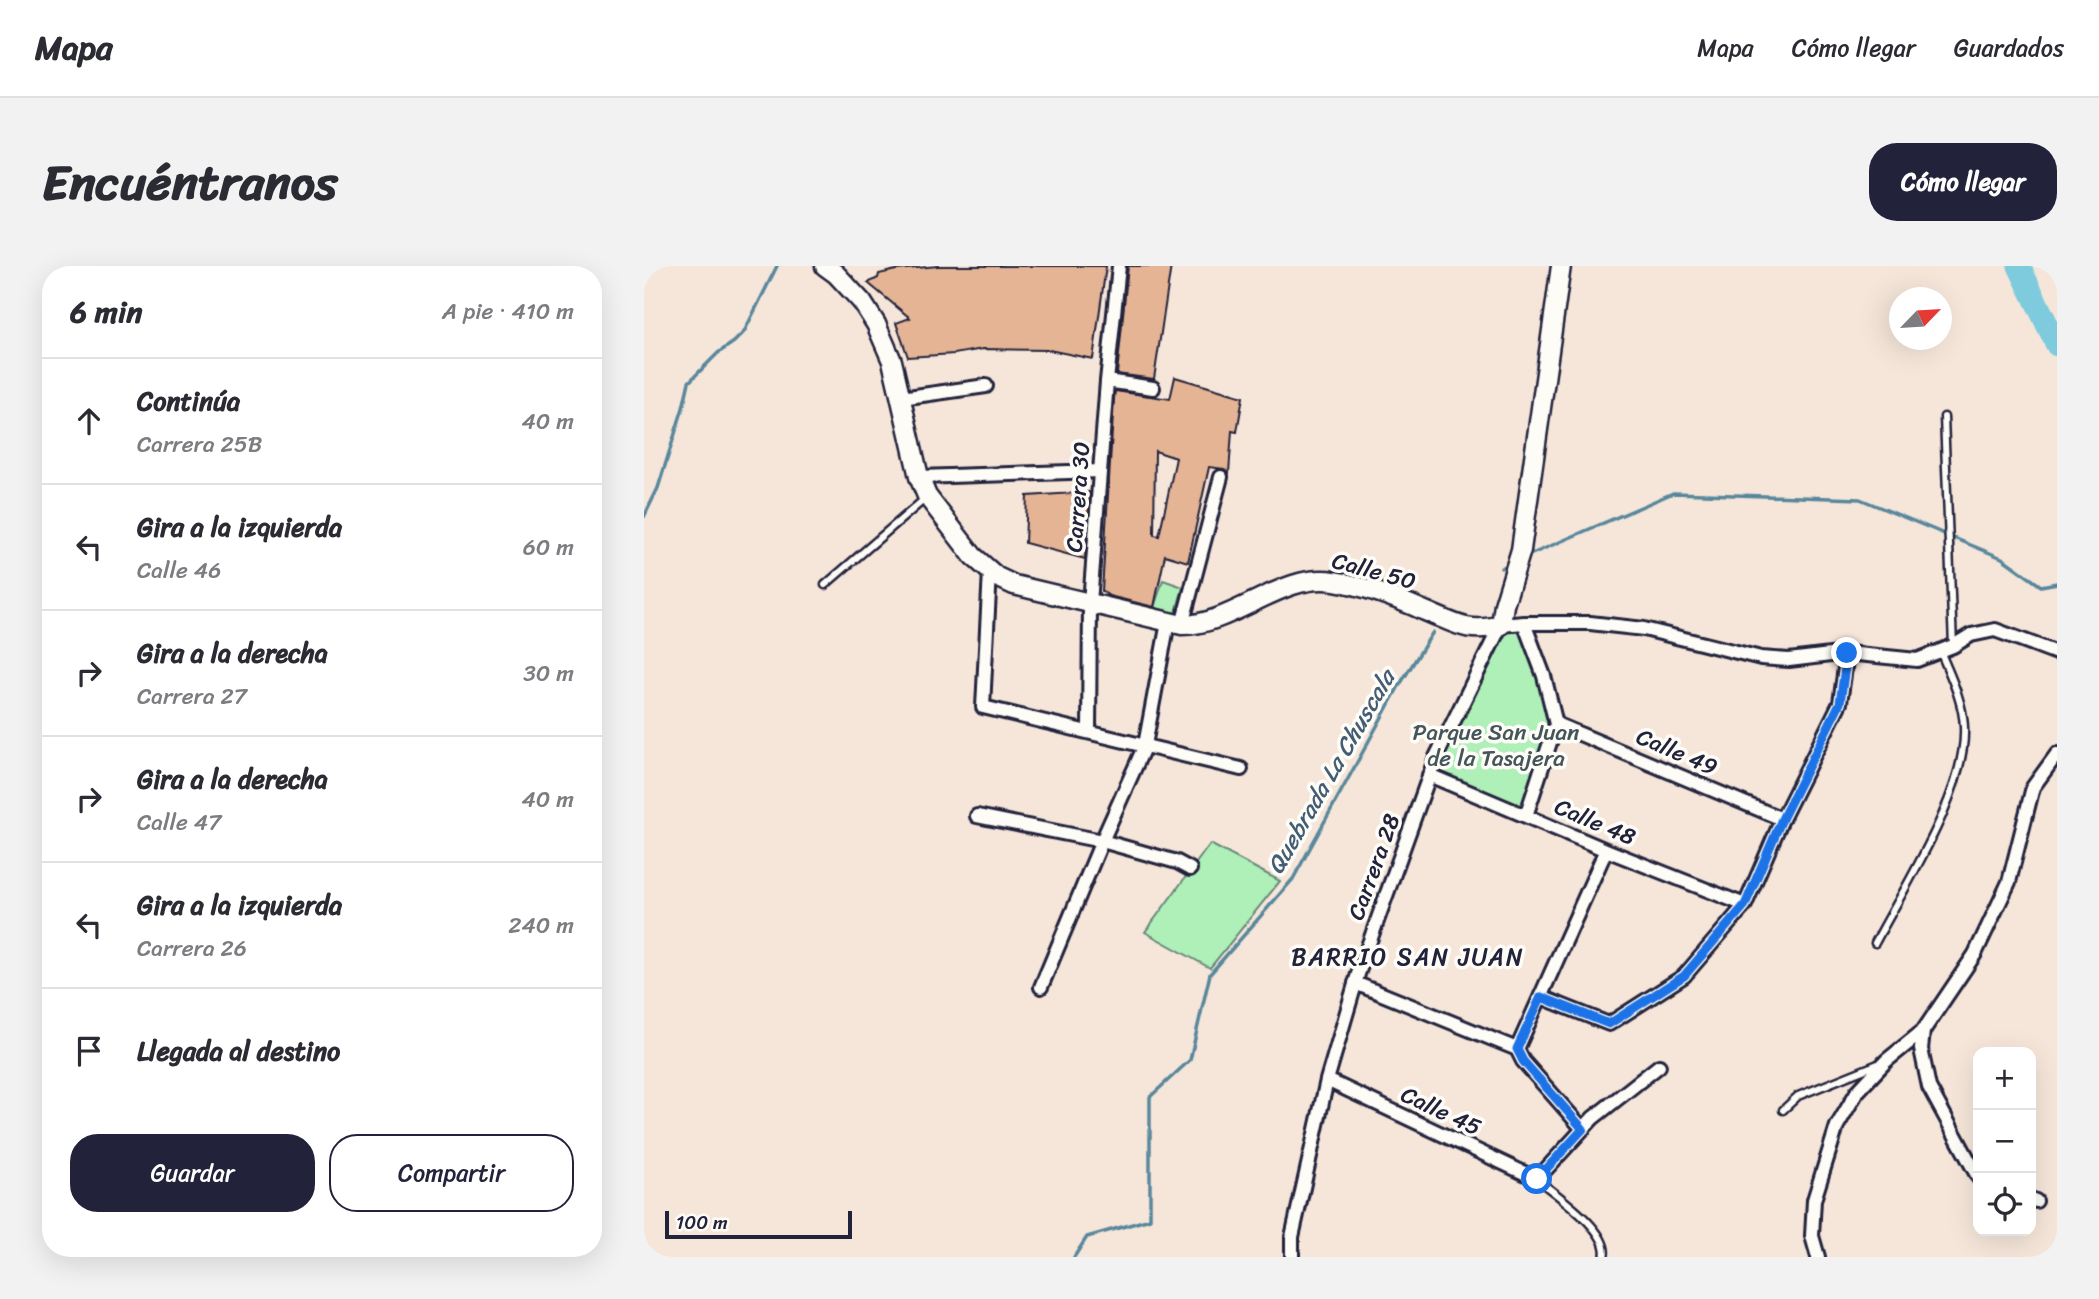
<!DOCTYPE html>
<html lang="es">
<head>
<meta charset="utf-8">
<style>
	body { margin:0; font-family:Sriracha,sans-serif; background:#f2f2f3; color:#2b2b33 }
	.controls { position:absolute; right:21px; bottom:21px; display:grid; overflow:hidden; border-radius:14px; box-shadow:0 7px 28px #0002 }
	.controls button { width:63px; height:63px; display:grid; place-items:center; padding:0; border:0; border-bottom:2px solid #e1e1e2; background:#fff; color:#2b2b33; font:35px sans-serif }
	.compass { position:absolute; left:1245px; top:21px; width:63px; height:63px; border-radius:50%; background:#fff; box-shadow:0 7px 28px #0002; rotate:65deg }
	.scale { position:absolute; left:21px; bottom:18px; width:187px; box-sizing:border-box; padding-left:7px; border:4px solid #22223b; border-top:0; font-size:19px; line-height:24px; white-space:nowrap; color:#22223b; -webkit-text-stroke:5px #fdfcf7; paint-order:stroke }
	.stop { position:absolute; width:21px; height:21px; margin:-16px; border:5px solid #1a73e8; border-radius:50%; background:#fff }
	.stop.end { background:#1a73e8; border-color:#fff; box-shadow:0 2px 7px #0008 }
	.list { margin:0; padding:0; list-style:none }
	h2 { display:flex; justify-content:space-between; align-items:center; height:91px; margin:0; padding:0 28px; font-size:30px }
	h2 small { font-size:23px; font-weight:400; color:#7c7c81 }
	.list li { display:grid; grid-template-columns:46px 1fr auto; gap:21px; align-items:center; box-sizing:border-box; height:126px; padding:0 28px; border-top:2px solid #e1e1e2 }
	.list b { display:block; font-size:26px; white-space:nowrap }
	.list p { margin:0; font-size:23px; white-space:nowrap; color:#7c7c81 }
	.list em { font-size:23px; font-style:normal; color:#7c7c81 }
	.actions { display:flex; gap:14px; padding:21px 28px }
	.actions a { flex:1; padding:16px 0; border:2px solid #22223b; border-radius:28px; text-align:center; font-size:24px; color:#22223b }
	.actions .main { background:#22223b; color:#fff }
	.icon { flex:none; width:38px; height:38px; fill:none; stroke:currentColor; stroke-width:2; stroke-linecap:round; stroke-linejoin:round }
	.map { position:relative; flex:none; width:1413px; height:991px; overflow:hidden; border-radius:28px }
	header { display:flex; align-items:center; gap:42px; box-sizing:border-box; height:98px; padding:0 35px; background:#fff; border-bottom:2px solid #e1e1e2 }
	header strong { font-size:33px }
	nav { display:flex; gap:38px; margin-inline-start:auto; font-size:24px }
	.intro { display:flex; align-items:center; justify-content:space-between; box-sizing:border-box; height:168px; padding:0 42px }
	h1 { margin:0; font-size:49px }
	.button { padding:18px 32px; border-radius:28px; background:#22223b; color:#fff; font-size:24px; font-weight:700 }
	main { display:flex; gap:42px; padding:0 42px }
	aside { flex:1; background:#fff; border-radius:28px; box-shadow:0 7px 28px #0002 }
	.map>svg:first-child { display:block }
	.green { fill:#afefb8; stroke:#68887a; stroke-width:2 }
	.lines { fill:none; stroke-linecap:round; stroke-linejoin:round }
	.stream { stroke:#59879c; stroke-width:3.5 }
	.river { stroke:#7ecbdd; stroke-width:23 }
	.building { fill:#e4b495; stroke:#22223b; stroke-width:2; fill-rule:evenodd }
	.lane-casing { stroke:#22223b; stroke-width:11 }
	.street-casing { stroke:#22223b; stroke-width:18 }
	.secondary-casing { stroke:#22223b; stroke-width:23 }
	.lane { stroke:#fdfcf7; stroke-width:6 }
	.street { stroke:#fdfcf7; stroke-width:12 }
	.secondary { stroke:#fdfcf7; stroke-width:18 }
	.route { stroke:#1a73e8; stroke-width:9 }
	.labels { text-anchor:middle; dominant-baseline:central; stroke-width:7; stroke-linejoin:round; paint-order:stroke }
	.street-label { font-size:23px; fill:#22223b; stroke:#fdfcf7 }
	.park-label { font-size:23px; fill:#45555a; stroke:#fdfcf7 }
	.water-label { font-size:24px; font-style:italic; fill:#425d74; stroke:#fdfcf7 }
	.neighbourhood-label { font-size:24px; letter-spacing:2px; fill:#22223b; stroke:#fdfcf7 }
</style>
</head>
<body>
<header>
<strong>Mapa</strong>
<nav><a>Mapa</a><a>Cómo llegar</a><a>Guardados</a></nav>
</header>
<div class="intro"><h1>Encuéntranos</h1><a class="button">Cómo llegar</a></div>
<main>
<aside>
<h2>6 min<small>A pie · 410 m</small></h2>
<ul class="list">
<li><svg class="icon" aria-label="ahead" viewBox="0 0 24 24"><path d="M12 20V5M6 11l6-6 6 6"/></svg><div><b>Continúa</b><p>Carrera 25B</p></div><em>40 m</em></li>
<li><svg class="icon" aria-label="left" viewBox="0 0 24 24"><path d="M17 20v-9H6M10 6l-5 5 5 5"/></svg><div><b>Gira a la izquierda</b><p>Calle 46</p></div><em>60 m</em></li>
<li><svg class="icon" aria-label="right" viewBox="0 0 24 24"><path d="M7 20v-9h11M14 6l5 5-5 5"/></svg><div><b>Gira a la derecha</b><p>Carrera 27</p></div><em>30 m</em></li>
<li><svg class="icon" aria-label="right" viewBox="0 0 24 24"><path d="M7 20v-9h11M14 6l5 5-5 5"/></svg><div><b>Gira a la derecha</b><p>Calle 47</p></div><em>40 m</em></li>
<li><svg class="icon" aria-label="left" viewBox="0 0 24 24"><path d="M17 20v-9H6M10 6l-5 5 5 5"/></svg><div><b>Gira a la izquierda</b><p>Carrera 26</p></div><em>240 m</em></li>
<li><svg class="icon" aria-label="arrive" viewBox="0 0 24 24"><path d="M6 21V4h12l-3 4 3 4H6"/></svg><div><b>Llegada al destino</b></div></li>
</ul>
<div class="actions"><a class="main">Guardar</a><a>Compartir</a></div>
</aside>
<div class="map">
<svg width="1413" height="991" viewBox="0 0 1413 991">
	<rect width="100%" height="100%" fill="#f6e6da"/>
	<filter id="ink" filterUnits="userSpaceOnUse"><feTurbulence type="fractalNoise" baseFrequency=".0143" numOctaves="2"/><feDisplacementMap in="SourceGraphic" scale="14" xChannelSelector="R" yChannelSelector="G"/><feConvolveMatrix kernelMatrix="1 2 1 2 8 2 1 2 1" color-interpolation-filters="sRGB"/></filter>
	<g filter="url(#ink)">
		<!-- green -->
		<path class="green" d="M519,314L539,321L531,350L509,345Z
			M880,357L911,457L881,549L786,509L849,362Z
			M566,578L636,615L566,702L501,666Z"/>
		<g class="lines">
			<!-- stream -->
			<path class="stream" d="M0,251L14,222L39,142L45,116L74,87L90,76L100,66L133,0
				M881,291L1029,227L1216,233L1358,292L1397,320L1413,317
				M857,302L868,297
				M430,991L443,971L506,953V831L546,794L566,708L649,613L755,420L789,366"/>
			<!-- river -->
			<path class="river" d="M1375,0L1413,79"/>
		</g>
		<!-- building -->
		<path class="building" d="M294,0H462L449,93L405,84L339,83L310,88L264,91L252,57L266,52L224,17L234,12L235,8L252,4Z
			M484,0H527L510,113L473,108Z
			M531,111L599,131L593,166L588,165L585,207L580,203L565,201L544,296L521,289L510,341L465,330L458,325L470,133L471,125L526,133ZM511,185L532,192L515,270L510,269Z
			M446,226L441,293L381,277L383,230Z"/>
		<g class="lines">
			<!-- lane casing -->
			<g class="lane-casing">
				<path id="lane" d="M1300,151L1309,380
					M181,319L283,231
					M1231,677C1261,620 1323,525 1320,461C1319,435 1306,409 1296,385
					M1139,844L1154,830L1234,798
					M893,913C911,928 968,966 960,991"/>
			</g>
			<!-- street casing -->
			<g class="street-casing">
				<path id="street" d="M463,115L509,122
					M257,132L342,120
					M275,211L456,205
					M346,305L339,441L597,503
					M880,357L900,410L912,458L882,550
					M538,359L577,211
					M912,458L1138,553
					M445,466L446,337L463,115L475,0
					M785,509L962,584L1101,639
					M333,550L458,575L533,596L546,603
					M711,717L873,783L879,795L939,863
					M397,721L458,575L501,479L524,356
					M897,731L965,758L1040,710L1101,639L1138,553L1196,437L1203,387
					M1279,765L1277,783L1285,821L1334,911
					M873,783L962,584
					M683,814L893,913L949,852L1015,800
					M1387,933L1392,935
					M648,991V971L683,814L714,708L792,491L857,359L880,357H946L1000,363L1117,392L1145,394L1203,387L1273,394L1309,380L1327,369L1351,364L1413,387
					M1174,991L1168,970L1170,934L1193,860L1213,826L1242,795L1279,765L1331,688L1365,616L1389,521L1413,488"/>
			</g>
			<!-- secondary casing -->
			<g class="secondary-casing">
				<path id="secondary" d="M181,0L192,8L218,36L232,58L248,95L275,211L283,230L329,290L353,311L370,319L538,359C590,359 638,306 690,315C721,320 752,332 781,345C811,357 823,368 857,359L860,339L877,284L917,0"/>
			</g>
			<!-- lane -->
			<use href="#lane" class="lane"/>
			<!-- street -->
			<use href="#street" class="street"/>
			<!-- secondary -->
			<use href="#secondary" class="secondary"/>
		</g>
	</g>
	<g class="lines" filter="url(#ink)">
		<!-- route -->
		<path class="route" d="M893,913L939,863L879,795L873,783L897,731L965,758L1040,710L1101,639L1138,553L1196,437L1203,387"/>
	</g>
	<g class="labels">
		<!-- street labels -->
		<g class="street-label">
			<text transform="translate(434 231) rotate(-86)">Carrera 30</text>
			<text transform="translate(730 305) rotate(15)">Calle 50</text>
			<text transform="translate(1033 486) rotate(23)">Calle 49</text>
			<text transform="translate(951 556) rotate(23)">Calle 48</text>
			<text transform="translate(730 601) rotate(-70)">Carrera 28</text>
			<text transform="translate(797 845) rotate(25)">Calle 45</text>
		</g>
		<!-- park labels -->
		<g class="park-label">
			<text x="852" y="466">Parque San Juan<tspan x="852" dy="26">de la Tasajera</tspan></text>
		</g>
		<!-- water labels -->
		<g class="water-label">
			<text transform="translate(687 506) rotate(-60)">Quebrada La Chuscala</text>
		</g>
		<!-- neighbourhood labels -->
		<g class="neighbourhood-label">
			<text x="764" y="691">BARRIO SAN JUAN</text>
		</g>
	</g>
</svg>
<div class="controls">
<button>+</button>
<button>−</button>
<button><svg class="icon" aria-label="locate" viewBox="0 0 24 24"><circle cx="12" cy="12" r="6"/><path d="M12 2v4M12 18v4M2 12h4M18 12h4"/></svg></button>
</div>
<svg class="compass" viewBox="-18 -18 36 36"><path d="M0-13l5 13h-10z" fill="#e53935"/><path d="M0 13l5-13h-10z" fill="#7c7c81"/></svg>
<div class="scale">100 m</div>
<div class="stop" style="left:893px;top:913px"></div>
<div class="stop end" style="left:1203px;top:387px"></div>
</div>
</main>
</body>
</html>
